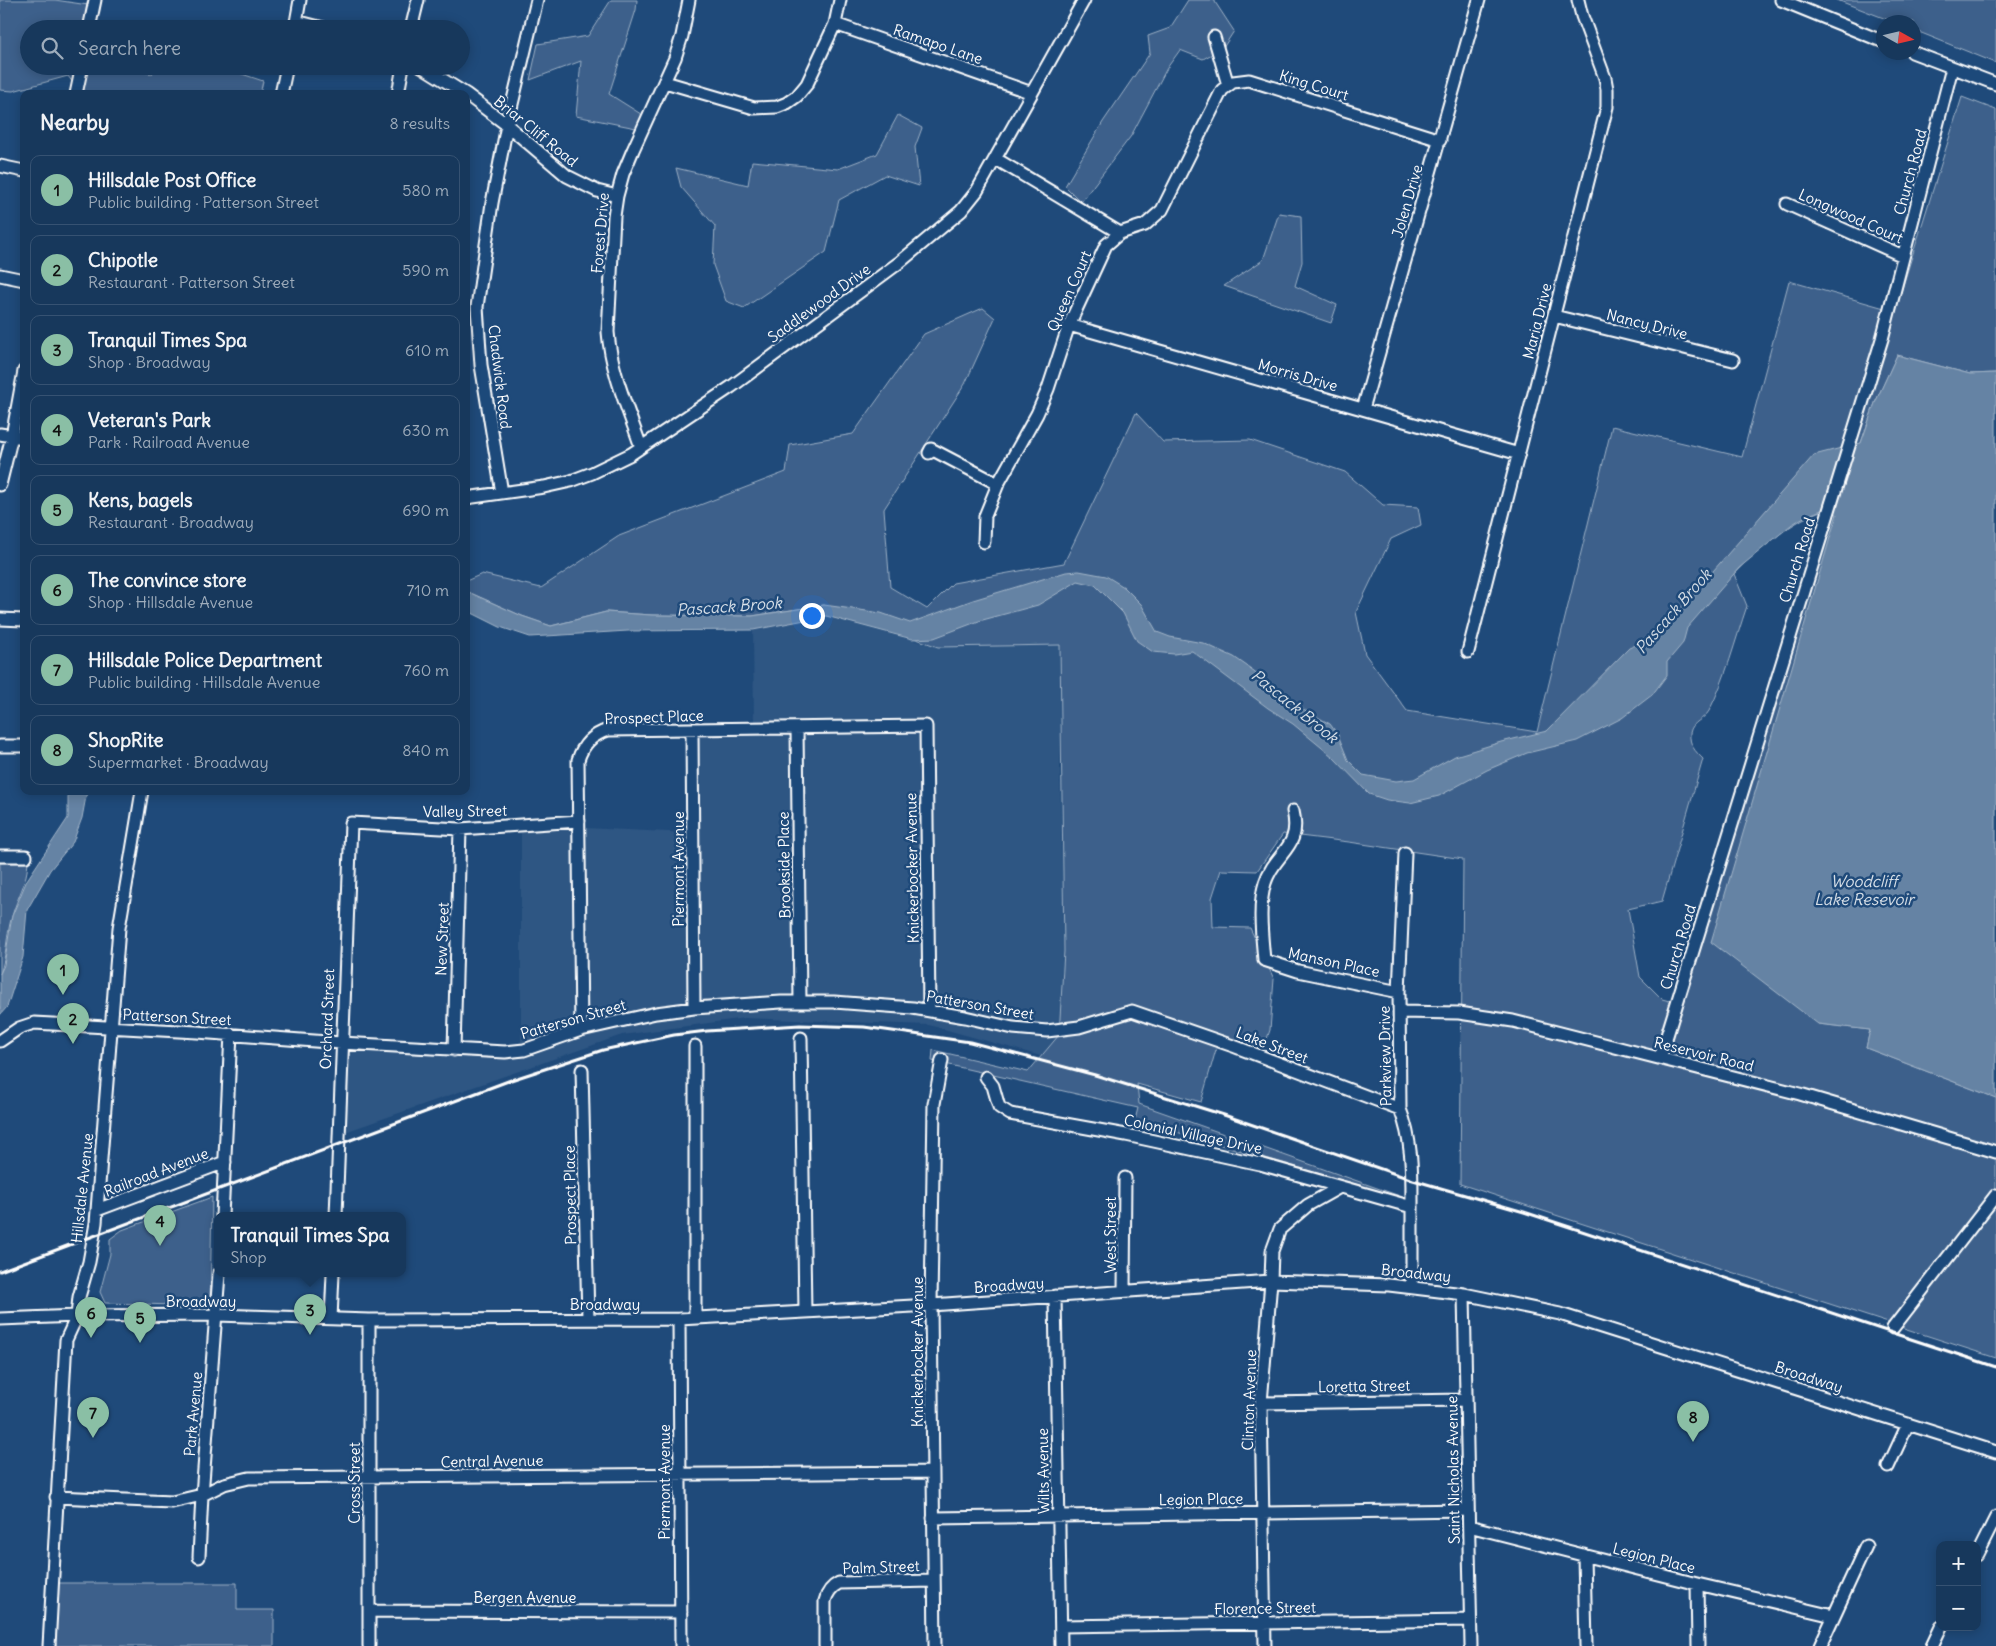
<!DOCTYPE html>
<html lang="en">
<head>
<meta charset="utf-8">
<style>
	body { margin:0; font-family:Delius,sans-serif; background:#244365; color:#f1f3f6 }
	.controls { position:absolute; right:15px; bottom:15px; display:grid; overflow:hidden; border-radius:10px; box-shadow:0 2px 12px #0003 }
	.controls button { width:45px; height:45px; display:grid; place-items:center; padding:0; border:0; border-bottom:1px solid #365272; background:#17385c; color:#f1f3f6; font:25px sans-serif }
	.compass { position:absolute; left:1876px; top:15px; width:45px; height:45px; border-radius:50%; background:#17385c; box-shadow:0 2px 12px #0003; rotate:98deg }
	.you { position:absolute; left:811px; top:615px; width:18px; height:18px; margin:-12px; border:4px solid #fff; border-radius:50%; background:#1a73e8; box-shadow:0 0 0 8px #1a73e833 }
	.badge { display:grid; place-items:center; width:32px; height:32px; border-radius:50%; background:#8abfa5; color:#111; font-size:16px; font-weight:700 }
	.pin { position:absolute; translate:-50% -41px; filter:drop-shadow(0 1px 2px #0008) }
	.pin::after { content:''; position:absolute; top:26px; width:18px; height:15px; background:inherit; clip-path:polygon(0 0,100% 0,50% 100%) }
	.popup { position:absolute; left:214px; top:1212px; width:192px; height:65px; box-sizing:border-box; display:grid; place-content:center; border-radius:10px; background:#17385c; filter:drop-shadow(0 1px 4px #0005); font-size:16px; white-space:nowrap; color:#9eacbb }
	.popup b { font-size:19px; color:#f1f3f6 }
	.popup::after { content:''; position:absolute; left:50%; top:100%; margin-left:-10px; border:10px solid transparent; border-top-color:#17385c }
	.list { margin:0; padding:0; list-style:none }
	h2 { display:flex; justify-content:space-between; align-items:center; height:65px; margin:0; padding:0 20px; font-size:21px }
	h2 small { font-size:16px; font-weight:400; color:#9eacbb }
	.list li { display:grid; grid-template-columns:32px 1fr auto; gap:15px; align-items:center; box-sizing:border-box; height:70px; margin:0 10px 10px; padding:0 10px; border:1px solid #365272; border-radius:10px }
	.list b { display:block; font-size:19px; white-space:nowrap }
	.list p { margin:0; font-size:16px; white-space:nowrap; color:#9eacbb }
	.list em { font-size:16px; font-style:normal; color:#9eacbb }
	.icon { flex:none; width:28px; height:28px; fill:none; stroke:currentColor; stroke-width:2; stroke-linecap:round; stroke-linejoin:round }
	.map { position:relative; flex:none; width:1996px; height:1646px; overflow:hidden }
	.search { position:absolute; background:#17385c; box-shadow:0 2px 12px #0003; left:20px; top:20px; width:450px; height:55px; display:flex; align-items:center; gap:12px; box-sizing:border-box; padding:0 18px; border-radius:28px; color:#9eacbb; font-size:19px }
	.panel { position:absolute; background:#17385c; box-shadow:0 2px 12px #0003; left:20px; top:90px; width:450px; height:705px; border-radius:10px }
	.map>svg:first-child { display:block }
	.built { fill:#2e5683 }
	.green { fill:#3c618b; stroke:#9eb0c5; fill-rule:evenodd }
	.water { fill:#6583a4; stroke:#a3b5c8 }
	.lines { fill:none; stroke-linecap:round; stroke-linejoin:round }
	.minor-casing { stroke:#fff; stroke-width:15 }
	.minor { stroke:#1f4a7a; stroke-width:11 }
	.rail { stroke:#fff; stroke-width:3 }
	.labels { text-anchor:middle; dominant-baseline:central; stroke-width:5; stroke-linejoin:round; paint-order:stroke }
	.street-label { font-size:15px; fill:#fff; stroke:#1f4a7a }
	.water-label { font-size:16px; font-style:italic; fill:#d8e0e8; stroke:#1f4a7a }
</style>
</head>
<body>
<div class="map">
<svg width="1996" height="1646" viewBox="0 0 1996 1646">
	<rect width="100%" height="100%" fill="#1f4a7a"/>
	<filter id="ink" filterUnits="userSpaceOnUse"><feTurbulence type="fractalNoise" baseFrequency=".02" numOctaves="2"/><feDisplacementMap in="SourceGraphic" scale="10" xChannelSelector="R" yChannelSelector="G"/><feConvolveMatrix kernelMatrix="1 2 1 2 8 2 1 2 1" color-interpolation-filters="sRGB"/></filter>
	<g filter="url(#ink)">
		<!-- built -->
		<path class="built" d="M826,616L938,647L1060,645V773L1064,951L1059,1035L1041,1056L929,1025L745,1018L622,1035L345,1132L349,1046L521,1051V825L690,833L691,728L754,725L753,630Z"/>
		<!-- green -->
		<path class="green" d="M0,0H55L88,5L82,29H29V66H119L152,74L156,66H227V69L263,81L260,94H81L68,76L13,91L0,90Z
			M611,0H637L636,10L609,94L644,116L636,128L576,116L581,61L530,80L538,44L588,36Z
			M1188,0H1215V2L1234,31L1223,48L1203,59L1180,50L1167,68L1131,136L1081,202L1065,186L1103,122L1150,53L1148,36L1170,28Z
			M1837,0H1996V63L1914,30V22H1894Z
			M1962,97L1996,110V373L1970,374L1897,355L1875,403L1842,496L1818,1024L1870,1030L1866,1048L1996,1098V1358L1460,1184L1463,859L1349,842L1283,834L1257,871L1221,870L1212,898L1213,927L1250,928L1274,979L1270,1030L1261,1056L1219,1039L1201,1102L1137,1084L1139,1104L1414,1201L1135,1120L1138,1108L932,1061L933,1050L1028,1072L1059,1035L1064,951L1060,645L938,647L824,605L752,616L652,615L606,612L551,626L522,616L466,591V581L482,574L541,588L619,536L786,472L790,445L853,434L924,334L983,308L995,318L965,384L884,509L890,587L927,609L953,583L1064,563L1136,413L1163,442L1250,440L1345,472L1383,505L1418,507L1421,525L1391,539L1356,612L1365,654L1407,711L1537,732L1612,426L1742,457L1789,281L1895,311ZM1824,510L1677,1003L1662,999L1640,977L1628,909L1662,901L1703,759C1695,751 1689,745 1690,733C1692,721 1704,720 1709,711C1726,678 1735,641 1747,606L1734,574C1753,553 1797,517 1824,510Z
			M898,115L922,128L915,147L919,186L885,175L839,200L826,252L744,308L726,301L713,265L715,226L681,187L676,168L748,185L752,161L838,169L877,154Z
			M1279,213L1301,216L1302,262L1295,286L1337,305L1331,323L1224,286L1263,260Z
			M0,863H28C26,886 18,895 12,916C6,935 7,955 0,974Z
			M212,1197L210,1306L105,1303L100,1292L110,1254V1239L122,1230Z
			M52,1583H237V1610H274V1646H49Z"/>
		<!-- water -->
		<path class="water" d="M1897,355L1970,374L1996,373V1098L1866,1048L1870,1030L1818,1024L1711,942L1837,514L1824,509L1804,517L1791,525L1739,568L1687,628L1683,643L1667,662V675L1652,695L1622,718L1577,741L1527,753L1487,770L1439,796L1410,803L1387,800L1369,794L1333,757L1293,724L1268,708L1192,651L1174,654L1153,652L1137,641L1123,613L1095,585L1078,581L1038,605L979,621L934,638L912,639L826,616L753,630L628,631L530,637L500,627L466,610V591L522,616L551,626L606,612L652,615L752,616L824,605L881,613L910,623L973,600L1066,572L1079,571L1106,576L1124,587L1141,604L1157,632L1170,637L1203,643L1234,657L1254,671L1287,700L1330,724L1338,735L1348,760L1363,775L1396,781L1414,779L1455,756L1501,742L1547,731L1629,648L1643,642L1659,623L1673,617L1814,455L1861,443L1875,403Z
			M68,791H87L82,818L73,842L50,870L27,910L23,957L7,1007L0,1015V974L4,965L12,916L27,880L68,818Z"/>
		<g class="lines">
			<!-- minor casing -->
			<g class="minor-casing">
				<path id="minor" d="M1781,0L1884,42
					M296,21L327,29
					M835,24L1032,93
					M295,28L300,0
					M89,29L95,0
					M411,29L418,0
					M1214,37L1228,85
					M1912,52L1996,84
					M421,66L466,94
					M665,82L754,108L777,107L787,103L797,96L807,84L835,24L840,0
					M76,94L82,66
					M281,94L287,66
					M398,94L403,66
					M466,94L507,125L567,176L597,191L617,196
					M996,159L1120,233
					M0,166L24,171
					M1787,204L1903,256
					M0,275L24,280
					M1554,316L1733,360
					M1069,325L1519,454
					M1363,409L1479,0
					M0,434L24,438
					M641,447C628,409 611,372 608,332L614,216L617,196L623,174L633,150L675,58L682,36L689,0
					M929,453L931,449L998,484
					M0,485L12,436L24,371
					M502,493L481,365L477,307L492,203L507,125L537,0
					M466,498L544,487L571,481L592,473L631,454L731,387L900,262L961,211L977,191L1084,0
					M984,542L985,516L998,484L1037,414L1048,389L1069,325L1106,245L1120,233L1145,225L1162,210L1222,90L1233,82L1249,80L1440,140
					M0,619L24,620
					M1468,652L1607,107V89L1605,78L1582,16L1578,0
					M797,728L800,1002
					M692,730L694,1008
					M0,746H24
					M1293,811C1302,849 1275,851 1265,883C1258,905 1262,937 1264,960L1298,971L1399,992
					M1405,853L1399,992L1400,1109C1413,1142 1412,1175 1412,1209C1412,1235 1412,1261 1412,1287
					M0,856H26
					M1399,1012L1459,1013L1513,1021L1800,1094L1996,1152
					M581,1030L578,760C583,744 592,735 608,730L926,726L929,1010
					M801,1038L805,1312
					M0,1041L19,1028L34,1023L197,1032L341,1043L505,1052L524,1050L581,1030L656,1013L694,1008L781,1002H834L913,1008L965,1017L1013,1028L1047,1031L1079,1027L1132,1011L1236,1047L1400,1109
					M695,1046V1317
					M454,1050L460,829
					M1660,1058L1882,339L1952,68
					M582,1070L588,1319
					M986,1077L993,1086L999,1107L1010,1114L1126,1135L1260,1164L1412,1207
					M97,1210L225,1162
					M222,1216L231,1034
					M336,1216L351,823L460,829L579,821
					M1124,1291L1125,1178
					M1464,1294L1471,1646
					M1055,1296L1061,1646
					M0,1319L77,1316L217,1315L369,1320L679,1319L931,1305L1271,1281L1389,1285L1464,1294L1560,1314L1996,1452
					M331,1319L333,1274
					M679,1319L681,1646
					M1893,1328L1996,1195
					M1261,1403L1466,1400
					M1888,1467L1908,1424
					M56,1497L172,1502L202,1495L224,1484L249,1478L933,1472
					M933,1518L1468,1510
					M1469,1526L1697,1584L1833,1616
					M1584,1555L1586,1646
					M1977,1555L1996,1517
					M199,1557L202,1495L219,1274
					M1697,1584L1698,1646
					M369,1611L681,1612
					M1061,1626L1470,1620
					M49,1646L66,1340L77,1316L79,1297L89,1262L96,1223L119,928L142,791
					M369,1646V1320
					M825,1646V1601C827,1593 831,1587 839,1583L934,1581
					M935,1646L931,1305L934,1104L942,1060
					M1265,1646L1261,1403L1271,1281L1272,1251L1280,1229L1308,1205L1340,1187
					M1820,1646L1866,1546
					M1932,1646L1941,1627"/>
			</g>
			<!-- minor -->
			<use href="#minor" class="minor"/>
			<!-- rail -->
			<path class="rail" d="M0,1271L511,1080L603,1050L674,1035L707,1031L800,1025L864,1027L970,1042L1095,1075L1224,1115L1413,1180L1524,1212L1996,1367"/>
		</g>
	</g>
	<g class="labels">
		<!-- street labels -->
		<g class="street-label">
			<text transform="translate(938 44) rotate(19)">Ramapo Lane</text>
			<text transform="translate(1314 85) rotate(17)">King Court</text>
			<text transform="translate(536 131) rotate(39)">Briar Cliff Road</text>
			<text transform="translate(1910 172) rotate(-75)">Church Road</text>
			<text transform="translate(1407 201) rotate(-74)">Jolen Drive</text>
			<text transform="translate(1851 216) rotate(24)">Longwood Court</text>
			<text transform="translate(600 233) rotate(-85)">Forest Drive</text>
			<text transform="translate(1069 291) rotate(-66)">Queen Court</text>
			<text transform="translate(819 303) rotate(-36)">Saddlewood Drive</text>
			<text transform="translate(1537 321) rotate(-76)">Maria Drive</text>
			<text transform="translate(1647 324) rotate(14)">Nancy Drive</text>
			<text transform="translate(1298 375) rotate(16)">Morris Drive</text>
			<text transform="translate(500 377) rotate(83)">Chadwick Road</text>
			<text transform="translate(1797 560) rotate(-73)">Church Road</text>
			<text transform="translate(654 717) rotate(-2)">Prospect Place</text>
			<text transform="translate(465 811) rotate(-1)">Valley Street</text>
			<text transform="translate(784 865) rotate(-91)">Brookside Place</text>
			<text transform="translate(912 868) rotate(-91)">Knickerbocker Avenue</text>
			<text transform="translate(678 869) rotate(-90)">Piermont Avenue</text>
			<text transform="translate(442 939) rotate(-88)">New Street</text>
			<text transform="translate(1678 947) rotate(-73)">Church Road</text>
			<text transform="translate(1334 962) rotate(12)">Manson Place</text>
			<text transform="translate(980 1005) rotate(10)">Patterson Street</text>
			<text transform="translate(177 1017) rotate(3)">Patterson Street</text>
			<text transform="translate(327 1019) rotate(-88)">Orchard Street</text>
			<text transform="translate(573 1019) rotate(-16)">Patterson Street</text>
			<text transform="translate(1272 1045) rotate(21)">Lake Street</text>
			<text transform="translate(1704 1054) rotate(14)">Reservoir Road</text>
			<text transform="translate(1385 1056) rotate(-91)">Parkview Drive</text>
			<text transform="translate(1193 1134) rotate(12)">Colonial Village Drive</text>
			<text transform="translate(156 1172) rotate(-21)">Railroad Avenue</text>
			<text transform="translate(82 1188) rotate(-84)">Hillsdale Avenue</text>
			<text transform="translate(570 1195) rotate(-91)">Prospect Place</text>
			<text transform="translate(1110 1235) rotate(-90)">West Street</text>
			<text transform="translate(1416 1273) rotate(6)">Broadway</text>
			<text transform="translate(1009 1285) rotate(-4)">Broadway</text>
			<text x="201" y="1301">Broadway</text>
			<text x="605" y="1304">Broadway</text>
			<text transform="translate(917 1352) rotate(-90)">Knickerbocker Avenue</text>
			<text transform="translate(1809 1377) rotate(18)">Broadway</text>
			<text transform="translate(1364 1386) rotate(-1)">Loretta Street</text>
			<text transform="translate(1249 1400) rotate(-88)">Clinton Avenue</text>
			<text transform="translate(193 1414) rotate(-85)">Park Avenue</text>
			<text transform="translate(492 1461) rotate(-1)">Central Avenue</text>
			<text transform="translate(1453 1470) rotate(-91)">Saint Nicholas Avenue</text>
			<text transform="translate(1043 1471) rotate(-91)">Wilts Avenue</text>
			<text transform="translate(664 1482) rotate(-90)">Piermont Avenue</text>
			<text transform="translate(354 1483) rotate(-90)">Cross Street</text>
			<text transform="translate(1201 1499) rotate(-1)">Legion Place</text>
			<text transform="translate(1654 1558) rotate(14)">Legion Place</text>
			<text transform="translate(881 1567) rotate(-2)">Palm Street</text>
			<text x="525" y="1597">Bergen Avenue</text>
			<text transform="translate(1265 1608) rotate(-1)">Florence Street</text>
		</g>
		<!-- water labels -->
		<g class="water-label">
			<text transform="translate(729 606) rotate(-4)">Pascack Brook</text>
			<text transform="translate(1673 611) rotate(-49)">Pascack Brook</text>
			<text transform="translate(1295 706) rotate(39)">Pascack Brook</text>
			<text x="1864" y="881">Woodcliff<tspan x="1864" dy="18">Lake Resevoir</tspan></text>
		</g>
	</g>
</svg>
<div class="controls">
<button>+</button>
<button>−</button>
</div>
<svg class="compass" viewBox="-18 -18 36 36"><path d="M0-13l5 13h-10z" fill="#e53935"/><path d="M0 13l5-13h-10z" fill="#9eacbb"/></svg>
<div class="you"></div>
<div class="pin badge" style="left:63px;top:995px">1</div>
<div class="pin badge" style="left:73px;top:1044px">2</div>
<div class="pin badge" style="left:310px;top:1335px">3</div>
<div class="popup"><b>Tranquil Times Spa</b>Shop</div>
<div class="pin badge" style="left:160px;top:1246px">4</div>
<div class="pin badge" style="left:140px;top:1343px">5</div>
<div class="pin badge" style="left:91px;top:1338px">6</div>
<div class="pin badge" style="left:93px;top:1438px">7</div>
<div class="pin badge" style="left:1693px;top:1442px">8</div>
<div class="search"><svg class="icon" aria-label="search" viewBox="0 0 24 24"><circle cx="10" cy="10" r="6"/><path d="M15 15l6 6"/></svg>Search here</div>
<section class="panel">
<h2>Nearby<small>8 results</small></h2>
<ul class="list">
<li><span class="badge">1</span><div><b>Hillsdale Post Office</b><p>Public building · Patterson Street</p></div><em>580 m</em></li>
<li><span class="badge">2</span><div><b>Chipotle</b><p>Restaurant · Patterson Street</p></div><em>590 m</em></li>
<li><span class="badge">3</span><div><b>Tranquil Times Spa</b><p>Shop · Broadway</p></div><em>610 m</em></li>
<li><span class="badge">4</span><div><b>Veteran's Park</b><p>Park · Railroad Avenue</p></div><em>630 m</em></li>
<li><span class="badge">5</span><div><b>Kens, bagels</b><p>Restaurant · Broadway</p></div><em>690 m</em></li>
<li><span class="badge">6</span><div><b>The convince store</b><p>Shop · Hillsdale Avenue</p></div><em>710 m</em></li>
<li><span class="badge">7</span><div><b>Hillsdale Police Department</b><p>Public building · Hillsdale Avenue</p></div><em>760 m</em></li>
<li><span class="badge">8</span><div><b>ShopRite</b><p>Supermarket · Broadway</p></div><em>840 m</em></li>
</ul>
</section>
</div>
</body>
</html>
